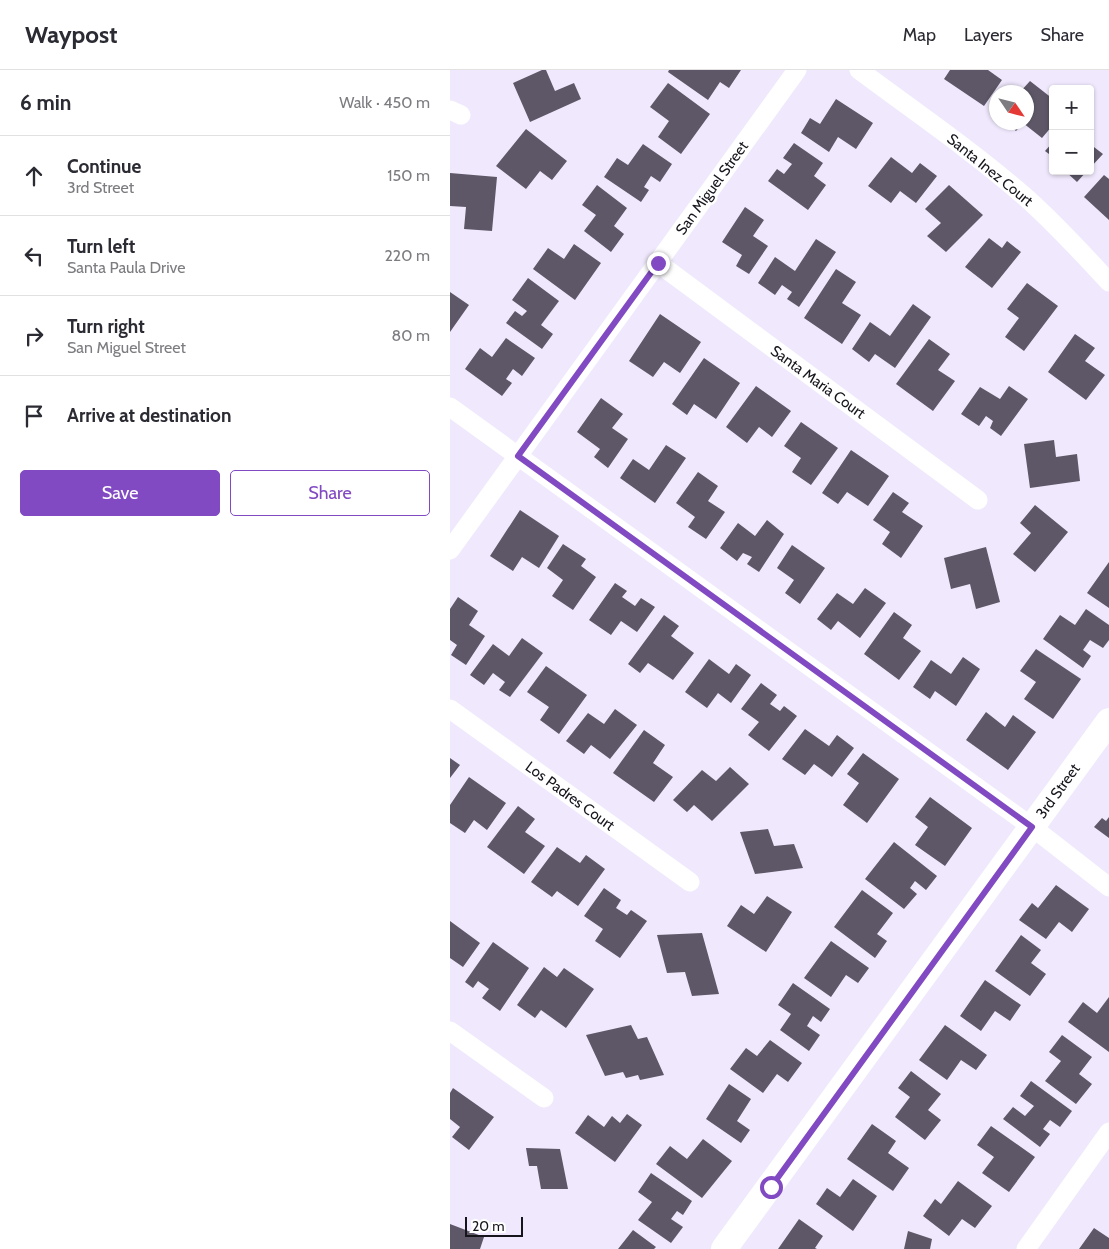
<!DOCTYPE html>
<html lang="en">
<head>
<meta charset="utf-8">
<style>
	body { margin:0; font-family:Cabin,sans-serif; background:#f2f2f3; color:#2b2b33 }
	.controls { position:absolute; right:15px; top:15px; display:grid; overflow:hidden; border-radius:5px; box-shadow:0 1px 4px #0004 }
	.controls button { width:45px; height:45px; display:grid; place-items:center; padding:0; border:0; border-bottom:1px solid #e1e1e2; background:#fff; color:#2b2b33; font:25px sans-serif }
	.compass { position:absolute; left:539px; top:15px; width:45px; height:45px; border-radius:50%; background:#fff; box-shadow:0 1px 4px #0004; rotate:125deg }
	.scale { position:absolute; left:15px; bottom:12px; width:58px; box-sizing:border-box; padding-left:5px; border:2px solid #17151c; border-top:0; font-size:14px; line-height:18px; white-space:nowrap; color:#17151c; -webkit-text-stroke:4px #fff; paint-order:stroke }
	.stop { position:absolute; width:15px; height:15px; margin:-11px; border:4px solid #814ac2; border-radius:50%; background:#fff }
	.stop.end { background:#814ac2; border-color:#fff; box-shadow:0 1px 5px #0008 }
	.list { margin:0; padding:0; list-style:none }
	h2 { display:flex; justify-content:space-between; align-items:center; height:65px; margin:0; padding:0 20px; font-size:21px }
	h2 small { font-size:16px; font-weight:400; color:#7c7c81 }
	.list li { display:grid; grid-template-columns:32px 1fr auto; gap:15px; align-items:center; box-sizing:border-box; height:80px; padding:0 20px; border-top:1px solid #e1e1e2 }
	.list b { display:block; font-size:19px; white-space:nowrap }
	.list p { margin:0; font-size:16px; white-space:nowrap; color:#7c7c81 }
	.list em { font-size:16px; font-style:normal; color:#7c7c81 }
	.actions { display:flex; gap:10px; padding:15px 20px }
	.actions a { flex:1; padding:11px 0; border:1px solid #814ac2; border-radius:5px; text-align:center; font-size:18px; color:#814ac2 }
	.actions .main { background:#814ac2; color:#fff }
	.icon { flex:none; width:28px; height:28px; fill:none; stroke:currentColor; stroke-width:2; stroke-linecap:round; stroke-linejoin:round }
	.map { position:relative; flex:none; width:659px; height:1179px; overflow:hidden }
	header { display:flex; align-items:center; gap:30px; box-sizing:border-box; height:70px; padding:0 25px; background:#fff; border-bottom:1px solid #e1e1e2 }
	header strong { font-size:24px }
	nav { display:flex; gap:28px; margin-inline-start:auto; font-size:18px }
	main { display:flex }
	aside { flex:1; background:#fff }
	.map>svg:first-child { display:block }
	.building { fill:#5d5767 }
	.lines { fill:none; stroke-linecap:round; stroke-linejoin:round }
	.street { stroke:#fff; stroke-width:19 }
	.secondary { stroke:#fff; stroke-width:26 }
	.route { stroke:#814ac2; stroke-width:6 }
	.labels { text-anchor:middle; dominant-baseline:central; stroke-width:5; stroke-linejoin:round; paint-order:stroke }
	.street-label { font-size:15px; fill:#17151c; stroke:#fff }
</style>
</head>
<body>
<header>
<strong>Waypost</strong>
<nav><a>Map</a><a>Layers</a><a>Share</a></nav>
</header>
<main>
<aside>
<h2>6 min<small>Walk · 450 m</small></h2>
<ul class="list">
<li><svg class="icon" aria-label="ahead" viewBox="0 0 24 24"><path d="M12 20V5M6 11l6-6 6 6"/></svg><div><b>Continue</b><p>3rd Street</p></div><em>150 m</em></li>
<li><svg class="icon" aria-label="left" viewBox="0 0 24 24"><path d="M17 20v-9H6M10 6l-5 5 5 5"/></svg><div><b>Turn left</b><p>Santa Paula Drive</p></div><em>220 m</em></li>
<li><svg class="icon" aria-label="right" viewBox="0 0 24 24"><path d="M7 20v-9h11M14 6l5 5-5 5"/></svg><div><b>Turn right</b><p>San Miguel Street</p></div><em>80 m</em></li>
<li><svg class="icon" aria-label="arrive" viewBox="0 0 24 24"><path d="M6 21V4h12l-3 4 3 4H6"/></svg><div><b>Arrive at destination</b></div></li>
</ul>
<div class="actions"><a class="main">Save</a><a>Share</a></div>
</aside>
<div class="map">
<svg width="659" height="1179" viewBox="0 0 659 1179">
	<rect width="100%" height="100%" fill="#f0e9fd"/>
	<!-- building -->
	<path class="building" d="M92,0H96L105,21L124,13L131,29L80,52L63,13Z
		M219,0H291L279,18L270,12L258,30L218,2Z
		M500,0H538L552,10L534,36L494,9Z
		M580,11L603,29V55L592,68L573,53L566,61L555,52H576V22H570Z
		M218,13L260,44L231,84L208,67L219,51L200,37Z
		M386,29L423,53L406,79L388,67L379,82L351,63L360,48L370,54Z
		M76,59L117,91L102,110L90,101L76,119L46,96Z
		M603,72V87L595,81Z
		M344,73L373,93L364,106L376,115L358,140L318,111L327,99L334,104L342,94L333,88Z
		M193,74L222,94L210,112L201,106L194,117L199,120L191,132L154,107L167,88L178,95Z
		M640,74L653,84L640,98Z
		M441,87L462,103L470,93L487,106L466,133L450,121L441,133L418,116Z
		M615,101H637L627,112Z
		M0,103L47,107L42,161L14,159L16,137L0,136Z
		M654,105L659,109V150L634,127Z
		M147,115L177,138L164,156L174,164L161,182L134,161L146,145L132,135Z
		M499,115L533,145L496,182L477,166L491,153L475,139Z
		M295,137L314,150L303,166L318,176L299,204L286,196L292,185L272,172Z
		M539,168L552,178L557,171L571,182L542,218L515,197Z
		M366,169L386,182L349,237L337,229L342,222L332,215L325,225L308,213L325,187L345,201Z
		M124,174L151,193L125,230L83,199L98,178L114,189Z
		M386,199L406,212L392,233L411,245L392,274L354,248Z
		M78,208L109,231L91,255L103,264L92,279L56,253L65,241L72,246L77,241L62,230Z
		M577,213L608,236L574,281L555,267L569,248L557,239Z
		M0,222L19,235L0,262Z
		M463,234L481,247L445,298L425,284L419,292L402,279L420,252L440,266Z
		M210,244L251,272L230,303L214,292L203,307L179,291Z
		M625,264L645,278L635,291L655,305L636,330L598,302Z
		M56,268L85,288L72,306L63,299L56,309L62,313L52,326L15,299L30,278L42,287Z
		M479,269L500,284L488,300L505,311L483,341L446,314Z
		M254,288L290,313L266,349L244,334L237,345L222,334Z
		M306,316L341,341L322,367L309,357L297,373L276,357Z
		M559,316L578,329L551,366L540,358L543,351L536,346L529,356L511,344L530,317L550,329Z
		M151,328L173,344L162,358L178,369L158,398L144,387L150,379L127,362Z
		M351,352L388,378L361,415L342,402L351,388L334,376Z
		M604,370L606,387L627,384L630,411L580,418L574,374Z
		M216,375L236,388L205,433L170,408L183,389L199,400Z
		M401,380L439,406L418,436L397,422L388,434L372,423Z
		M248,402L268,416L258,431L275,442L256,469L238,457L245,447L226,433Z
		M443,422L459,433L452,442L473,456L451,488L432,474L440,462L423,450Z
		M585,435L618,462L585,502L563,484L581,463L570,453Z
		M70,440L109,466L89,498L72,487L63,501L40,486Z
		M317,450L334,464L309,502L297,494L302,487L293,483L287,491L270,478L288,453L305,466Z
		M113,474L136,489L131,496L146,507L123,540L102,526L113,510L97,498Z
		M342,475L375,498L350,534L335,523L344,510L327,498Z
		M536,477L550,532L526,539L520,514L501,519L494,488Z
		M659,492V538L637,523Z
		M165,513L177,521L172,527L185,536L191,528L205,537L187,562L171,551L161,565L139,550Z
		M415,518L436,533L410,568L388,551L381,560L367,549L387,523L403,534Z
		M8,527L28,541L19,555L35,566L16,595L1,585L7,575L0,570V539Z
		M636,539L659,555V570L653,578L640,570L633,580L641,586L633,598L593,569L610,545L625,555Z
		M444,542L462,555L453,568L471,581L449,610L414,584Z
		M214,545L229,556L221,566L244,583L223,610L198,593L190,603L178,594Z
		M72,568L93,583L60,627L49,620L55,612L43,603L34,615L20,605L43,574L59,586Z
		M586,579L631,609L603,649L574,629L586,612L570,601Z
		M513,587L530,599L506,636L485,621L480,629L463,617L481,590L501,604Z
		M259,589L279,604L286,594L301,605L281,633L268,623L257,638L235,622Z
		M96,596L137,625L109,664L90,650L99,637L77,622Z
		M311,613L327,625L320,634L330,641L334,636L347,646L319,681L298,665L309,652L291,639Z
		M165,639L187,655L160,689L141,675L134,684L116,671L138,643L154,654Z
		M536,642L555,657L563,645L586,662L558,700L516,670Z
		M355,659L379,676L387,665L404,678L382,707L364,694L355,705L332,689Z
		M194,660L215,675L203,693L223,707L204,732L163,703Z
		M413,683L449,709L417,753L393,735L409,713L397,704Z
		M0,688L10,695L0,708Z
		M280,697L299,714L262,751L244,735L237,742L223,730L252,700L266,711Z
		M19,707L56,733L37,760L24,750L15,763L0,753V735Z
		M480,727L522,758L495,796L465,775L478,757L465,747Z
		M68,736L85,749L75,762L95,776L74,804L37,777Z
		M659,747V768L644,757L652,748L656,751Z
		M318,759L324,776L344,774L353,798L305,804L290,762Z
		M444,772L487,806L476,820L465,811L460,818L467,824L454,839L415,809Z
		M107,777L130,793L136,785L155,799L128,836L107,821L102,827L81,812Z
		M606,815L639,839L622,862L609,852L596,869L569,850L582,833L588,838Z
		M154,818L171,830L166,838L177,845L181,840L197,851L170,888L145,871L153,859L134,846Z
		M412,820L443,843L427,864L437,871L425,888L384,857Z
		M317,826L342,842L316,882L277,856L291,835L304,844Z
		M0,851L30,873L13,897L0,888Z
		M252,863L269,924L242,926L235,902L217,903L207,865Z
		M571,865L591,880L581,893L596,904L580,926L545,901Z
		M381,871L419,898L408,913L396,905L381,927L354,908Z
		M43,872L79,898L50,941L32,928L39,919L28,911L23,918L15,912Z
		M94,897L107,907L114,898L144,919L116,958L91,940L85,948L67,935Z
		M535,910L571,935L560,951L545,941L531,961L510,946Z
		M343,913L380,939L371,952L363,946L357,956L370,965L359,981L330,960L341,944L328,935Z
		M659,927V982L618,952L633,932L647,943Z
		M181,955L188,969L197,967L214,1005L190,1010L188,1005L176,1008L173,1002L155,1006L136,965Z
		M495,955L537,985L526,1000L511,990L497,1010L469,990Z
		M612,965L642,987L629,1004L642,1014L626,1034L595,1011L611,991L599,982Z
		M320,970L352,993L338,1012L327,1004L313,1023L280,999L296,978L307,986Z
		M461,1001L491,1024L478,1040L491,1050L475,1070L445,1047L460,1027L448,1018Z
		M581,1011L622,1041L610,1057L600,1050L593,1059L600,1064L590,1077L553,1049L563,1037L575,1046L584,1036L570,1026Z
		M279,1014L301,1029L287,1051L300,1060L291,1073L256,1049Z
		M3,1018L44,1047L19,1080L2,1067L10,1057L0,1049V1023Z
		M177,1044L192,1055L165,1092L125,1063L138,1045L154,1057L162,1046L170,1053Z
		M422,1054L446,1071L438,1083L459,1098L443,1121L397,1089Z
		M541,1056L585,1087L559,1122L532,1103L544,1087L527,1075Z
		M253,1069L282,1091L252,1128L206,1094L220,1076L237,1089Z
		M76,1078L110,1079L118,1119H91L87,1096H79Z
		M201,1103L242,1131L233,1145L227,1141L221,1149L233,1157L221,1173L188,1150L202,1132L188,1122Z
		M403,1109L427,1126L403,1161L366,1134L377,1118L390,1127Z
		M508,1111L542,1136L525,1158L512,1149L499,1166L473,1146L485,1129L491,1134Z
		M349,1149L373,1166L365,1178L367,1179H328Z
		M0,1154L34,1167L30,1179H0Z
		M644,1158L659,1168V1179H629Z
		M183,1160L206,1177L204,1179H168Z
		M458,1161L482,1169L480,1179H454Z"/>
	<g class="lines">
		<!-- street -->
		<path class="street" d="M409,0C464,41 521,80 573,125C604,152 632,183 659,212
			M0,40L11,45
			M208,193L528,430
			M0,337L582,757L659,817
			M0,480L347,0
			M0,639L240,812
			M0,961L94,1028
			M576,1179L659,1062"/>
		<!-- secondary -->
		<path class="secondary" d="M274,1179L659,651"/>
	</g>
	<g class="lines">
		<!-- route -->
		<path class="route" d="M208,193L68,386L582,757L321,1117"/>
	</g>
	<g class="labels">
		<!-- street labels -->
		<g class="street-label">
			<text transform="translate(540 100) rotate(39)">Santa Inez Court</text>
			<text transform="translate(262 118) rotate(-54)">San Miguel Street</text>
			<text transform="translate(368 312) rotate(36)">Santa Maria Court</text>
			<text transform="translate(608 721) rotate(-54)">3rd Street</text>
			<text transform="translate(120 726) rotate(36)">Los Padres Court</text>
		</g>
	</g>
</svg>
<div class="controls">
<button>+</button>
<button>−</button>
</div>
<svg class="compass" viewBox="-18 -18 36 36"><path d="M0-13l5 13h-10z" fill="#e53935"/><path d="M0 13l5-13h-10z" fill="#7c7c81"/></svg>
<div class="scale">20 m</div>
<div class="stop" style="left:321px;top:1117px"></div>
<div class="stop end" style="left:208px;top:193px"></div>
</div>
</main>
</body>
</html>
